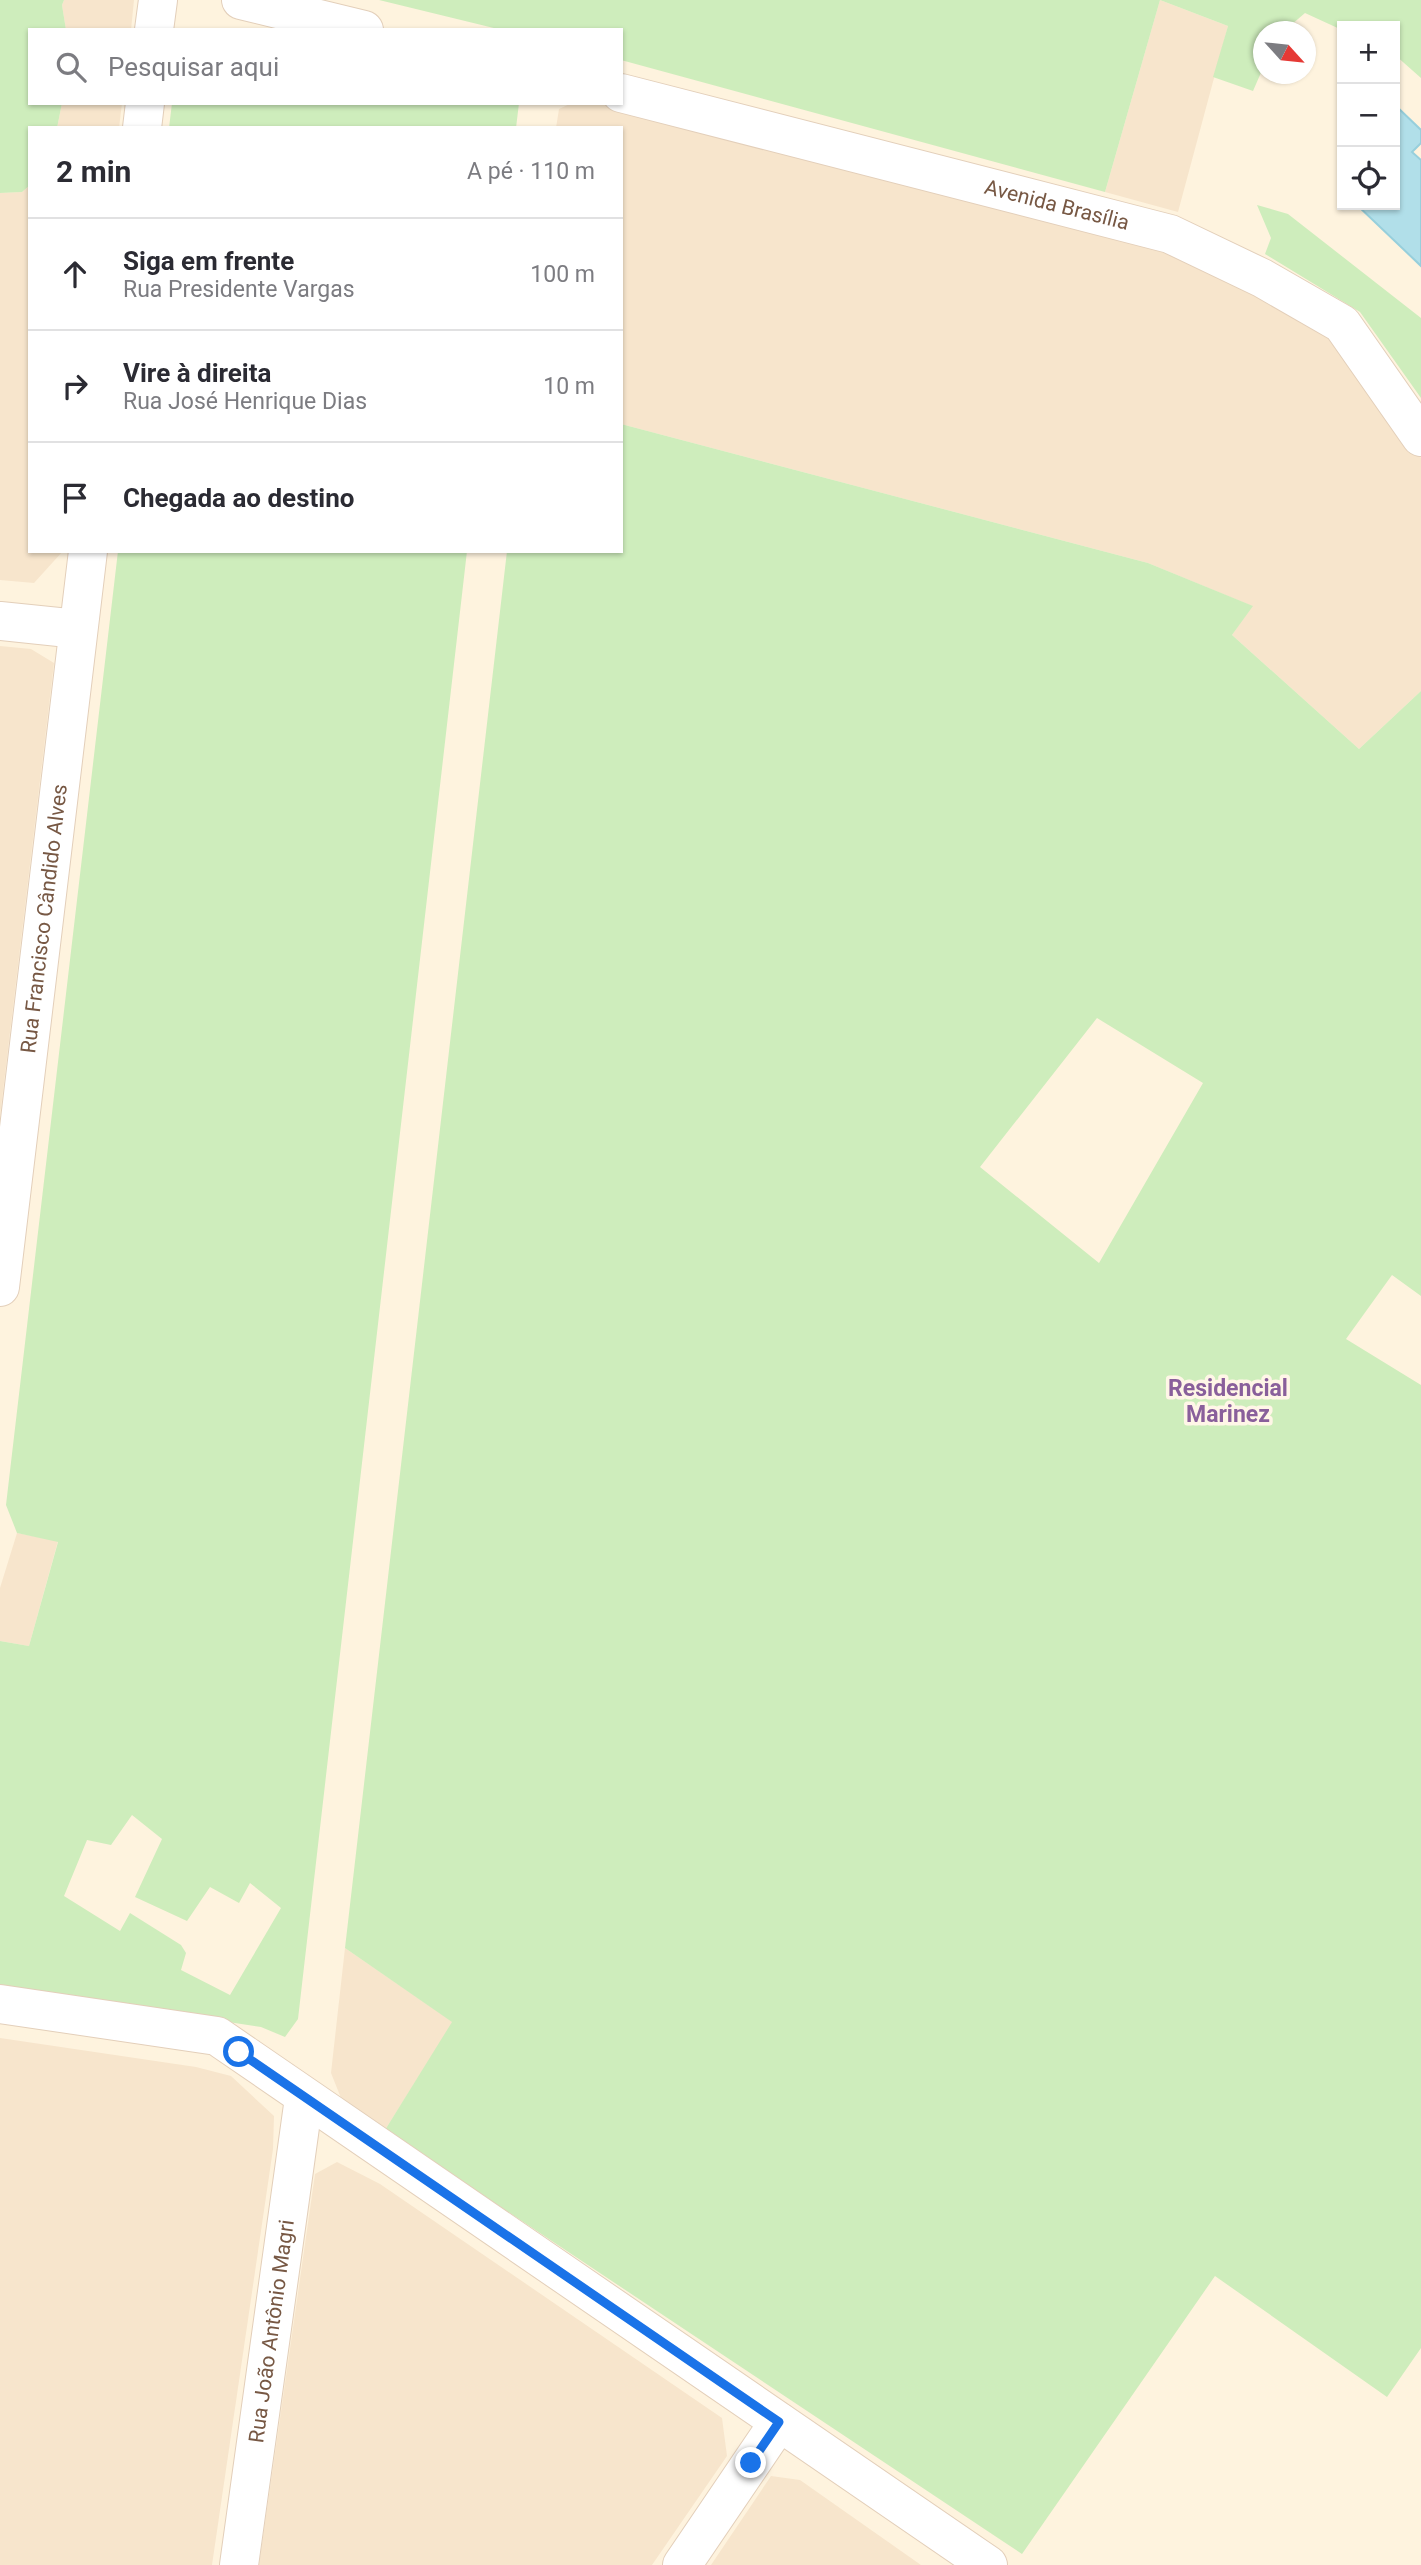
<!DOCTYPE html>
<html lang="pt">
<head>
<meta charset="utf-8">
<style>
	body { margin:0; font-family:Roboto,sans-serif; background:#f7f7f7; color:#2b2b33 }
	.controls { position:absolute; right:21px; top:21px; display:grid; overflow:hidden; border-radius:0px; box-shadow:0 2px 5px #0004 }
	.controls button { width:63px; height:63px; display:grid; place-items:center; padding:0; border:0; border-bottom:2px solid #e1e1e2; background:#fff; color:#2b2b33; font:35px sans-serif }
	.compass { position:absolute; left:1253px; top:21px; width:63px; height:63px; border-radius:50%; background:#fff; box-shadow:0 2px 5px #0004; rotate:117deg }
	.stop { position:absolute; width:21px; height:21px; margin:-16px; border:5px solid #1a73e8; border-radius:50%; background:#fff }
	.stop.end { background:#1a73e8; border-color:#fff; box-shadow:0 2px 7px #0008 }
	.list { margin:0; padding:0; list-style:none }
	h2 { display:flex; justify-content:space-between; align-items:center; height:91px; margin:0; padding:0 28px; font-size:30px }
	h2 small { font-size:23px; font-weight:400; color:#7c7c81 }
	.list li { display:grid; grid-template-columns:46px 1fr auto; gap:21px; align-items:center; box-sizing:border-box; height:112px; padding:0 28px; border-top:2px solid #e1e1e2 }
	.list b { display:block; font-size:26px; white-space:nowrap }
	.list p { margin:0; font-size:23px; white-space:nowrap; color:#7c7c81 }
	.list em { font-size:23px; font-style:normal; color:#7c7c81 }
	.icon { flex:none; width:38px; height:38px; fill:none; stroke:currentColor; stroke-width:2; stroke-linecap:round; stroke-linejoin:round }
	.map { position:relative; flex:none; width:1421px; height:2565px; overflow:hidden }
	.search { position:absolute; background:#fff; box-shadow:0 2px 5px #0004; left:28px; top:28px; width:595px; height:77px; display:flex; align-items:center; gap:18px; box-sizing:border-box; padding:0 24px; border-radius:0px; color:#7c7c81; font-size:26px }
	.panel { position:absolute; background:#fff; box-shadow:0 2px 5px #0004; left:28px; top:126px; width:595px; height:427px; border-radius:0px }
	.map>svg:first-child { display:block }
	.residential { fill:#f7e5cc }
	.green { fill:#ceedbc; fill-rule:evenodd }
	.water { fill:#b1dfe9; stroke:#97cfdc; stroke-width:2 }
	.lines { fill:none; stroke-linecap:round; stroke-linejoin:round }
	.minor-casing { stroke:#e3cfba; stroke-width:40 }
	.minor { stroke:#fff; stroke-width:38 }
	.route { stroke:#1a73e8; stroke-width:9 }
	.labels { text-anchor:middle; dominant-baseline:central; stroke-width:7; stroke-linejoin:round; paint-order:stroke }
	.street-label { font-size:21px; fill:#775844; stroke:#fff6e7 }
	.neighbourhood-label { font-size:23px; font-weight:bold; fill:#895f9b; stroke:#fff6e7 }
</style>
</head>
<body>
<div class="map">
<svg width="1421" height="2565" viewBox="0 0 1421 2565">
	<rect width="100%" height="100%" fill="#fef3de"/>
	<!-- residential -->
	<path class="residential" d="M64,0H134L131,30H66L62,5Z
		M1160,0L1228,26L1178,212L1105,192Z
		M62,103H122L119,128H57Z
		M572,103H604L1165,250L1334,334L1421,458V691L1359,749L1232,635L1252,606L1148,563L621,424V128H556L559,109Z
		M30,185V551H63L34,583L0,580V193L22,192Z
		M0,646L31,649L54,663L0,1116Z
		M17,1533L58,1541L29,1646L0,1641V1588Z
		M345,1948L453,2022L385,2130L343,2103L331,2073Z
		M0,2038L196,2067L231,2076L274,2116L273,2149L212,2565H0Z
		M337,2162L380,2184L722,2418L727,2456L652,2565H259L315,2174Z
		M771,2476L800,2480L921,2565H711Z"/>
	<!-- green -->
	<path class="green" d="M0,0H64L62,5L66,30H30V103H62L57,128H30V185L22,192L0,193Z
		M379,0H1421V78L1395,55V26H1342V30L1305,13L1284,31L1264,32L1263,68L1253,91L1213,77L1228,26L1160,0L1105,192L621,60V30H502Z
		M172,103H519L516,128H169Z
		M1257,205L1288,214L1421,318V398L1360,312L1265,254L1271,238Z
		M621,424L1148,563L1253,606L1232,635L1359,749L1421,691V1296L1392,1275L1346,1339L1421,1385V2348L1387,2397L1215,2276L1022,2554L385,2130L452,2022L345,1948L507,551H621ZM1097,1018L1203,1083L1099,1263L980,1167Z
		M118,551H467L298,2019L285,2037L261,2027L0,1987V1641L29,1646L58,1542L17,1533L6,1505ZM132,1815L162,1839L135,1897L187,1921L210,1887L239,1903L250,1883L281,1908L230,1995L181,1970L186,1953L181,1945L130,1913L120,1931L64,1896L87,1840L111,1845Z"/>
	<!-- water -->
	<path class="water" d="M1395,105L1421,130V143L1412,152L1421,160V266L1357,205H1395Z"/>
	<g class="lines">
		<!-- minor casing -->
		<g class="minor-casing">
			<g id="minor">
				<path d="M241,0L364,30"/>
				<path d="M154,30L158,0"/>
				<path id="s1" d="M621,93L1170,234L1262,278L1342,324L1421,437"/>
				<path d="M142,128L145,103"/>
				<path d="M0,621L78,629"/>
				<path id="s2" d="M0,1287L88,551"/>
				<path d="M0,2004L217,2036L988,2565"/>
				<path id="s3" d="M239,2565L304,2098"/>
				<path d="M682,2565L779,2422"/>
			</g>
		</g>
		<!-- minor -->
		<use href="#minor" class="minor"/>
	</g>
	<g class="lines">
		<!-- route -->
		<path class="route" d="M239,2052L779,2422L751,2463"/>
	</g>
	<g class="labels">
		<!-- street labels -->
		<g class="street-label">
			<text stroke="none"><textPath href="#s1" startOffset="450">Avenida Brasília</textPath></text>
			<text stroke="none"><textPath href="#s2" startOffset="371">Rua Francisco Cândido Alves</textPath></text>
			<text stroke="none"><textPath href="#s3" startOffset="236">Rua João Antônio Magri</textPath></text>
		</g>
		<!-- neighbourhood labels -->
		<g class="neighbourhood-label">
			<text x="1228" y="1388">Residencial<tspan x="1228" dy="26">Marinez</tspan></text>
		</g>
	</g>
</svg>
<div class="controls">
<button>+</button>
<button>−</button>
<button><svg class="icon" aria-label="locate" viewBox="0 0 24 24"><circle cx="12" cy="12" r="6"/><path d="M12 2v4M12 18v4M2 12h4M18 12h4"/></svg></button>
</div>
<svg class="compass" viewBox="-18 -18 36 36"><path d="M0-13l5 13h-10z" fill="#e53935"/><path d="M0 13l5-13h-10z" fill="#7c7c81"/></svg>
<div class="stop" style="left:239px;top:2052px"></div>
<div class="stop end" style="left:751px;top:2463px"></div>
<div class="search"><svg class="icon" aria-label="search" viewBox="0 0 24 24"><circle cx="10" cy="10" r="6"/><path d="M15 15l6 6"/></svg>Pesquisar aqui</div>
<section class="panel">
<h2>2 min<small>A pé · 110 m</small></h2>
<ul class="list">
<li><svg class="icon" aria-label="ahead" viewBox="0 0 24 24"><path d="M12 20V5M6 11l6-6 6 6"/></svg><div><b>Siga em frente</b><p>Rua Presidente Vargas</p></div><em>100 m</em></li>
<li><svg class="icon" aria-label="right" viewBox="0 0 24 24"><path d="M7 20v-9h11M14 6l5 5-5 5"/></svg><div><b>Vire à direita</b><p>Rua José Henrique Dias</p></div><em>10 m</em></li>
<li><svg class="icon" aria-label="arrive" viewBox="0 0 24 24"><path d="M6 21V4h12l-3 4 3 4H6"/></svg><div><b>Chegada ao destino</b></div></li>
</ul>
</section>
</div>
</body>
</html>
